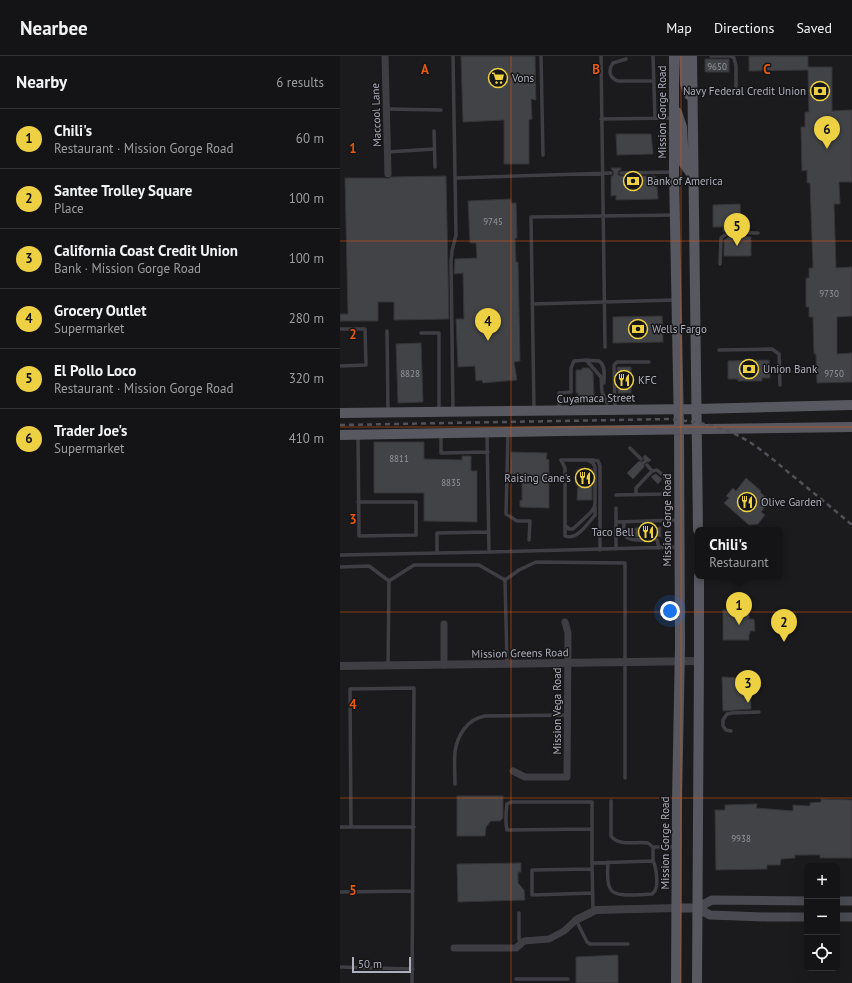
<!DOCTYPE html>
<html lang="en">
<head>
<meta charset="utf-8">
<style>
	body { margin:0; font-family:"PT Sans",sans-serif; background:#1d1d1f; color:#f1f3f6 }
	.controls { position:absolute; right:12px; bottom:12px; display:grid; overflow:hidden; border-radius:6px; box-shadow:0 4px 16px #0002 }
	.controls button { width:36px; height:36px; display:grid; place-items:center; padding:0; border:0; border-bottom:1px solid #333335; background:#141416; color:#f1f3f6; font:20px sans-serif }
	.scale { position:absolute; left:12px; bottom:10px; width:59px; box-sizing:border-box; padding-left:4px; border:2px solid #aeafbc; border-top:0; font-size:11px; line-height:14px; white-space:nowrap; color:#aeafbc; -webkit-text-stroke:3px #161518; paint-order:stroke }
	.you { position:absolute; left:330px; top:555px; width:14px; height:14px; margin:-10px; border:3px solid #fff; border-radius:50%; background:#1a73e8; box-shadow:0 0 0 6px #1a73e833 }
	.badge { display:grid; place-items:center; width:26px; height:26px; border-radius:50%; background:#edd143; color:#111; font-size:13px; font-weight:700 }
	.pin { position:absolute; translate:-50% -33px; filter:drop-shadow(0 1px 2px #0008) }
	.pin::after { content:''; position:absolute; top:21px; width:14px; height:12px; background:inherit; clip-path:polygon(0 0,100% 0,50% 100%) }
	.popup { position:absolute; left:355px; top:471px; width:88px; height:52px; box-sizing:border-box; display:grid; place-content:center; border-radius:6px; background:#141416; filter:drop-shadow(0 1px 3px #0005); font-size:13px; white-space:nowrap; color:#9d9ea1 }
	.popup b { font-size:15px; color:#f1f3f6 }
	.popup::after { content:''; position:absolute; left:50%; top:100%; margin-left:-8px; border:8px solid transparent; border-top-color:#141416 }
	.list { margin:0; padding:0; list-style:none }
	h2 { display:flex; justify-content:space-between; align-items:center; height:52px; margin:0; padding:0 16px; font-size:17px }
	h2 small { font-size:13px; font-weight:400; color:#9d9ea1 }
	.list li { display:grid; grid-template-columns:26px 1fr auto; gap:12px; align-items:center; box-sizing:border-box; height:60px; padding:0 16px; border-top:1px solid #333335 }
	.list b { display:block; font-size:15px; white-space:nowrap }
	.list p { margin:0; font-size:13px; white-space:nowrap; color:#9d9ea1 }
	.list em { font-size:13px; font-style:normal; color:#9d9ea1 }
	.icon { flex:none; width:22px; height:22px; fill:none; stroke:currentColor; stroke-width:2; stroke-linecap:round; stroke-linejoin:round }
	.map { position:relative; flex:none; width:512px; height:927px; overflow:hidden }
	header { display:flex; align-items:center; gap:24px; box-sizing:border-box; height:56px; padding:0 20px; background:#141416; border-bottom:1px solid #333335 }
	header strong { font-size:19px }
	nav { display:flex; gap:22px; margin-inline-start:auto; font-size:14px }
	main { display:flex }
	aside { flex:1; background:#141416 }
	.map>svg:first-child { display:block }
	.building { fill:#424347; stroke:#353539 }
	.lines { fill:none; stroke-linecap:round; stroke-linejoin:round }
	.service { stroke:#3e3e44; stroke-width:3.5 }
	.minor { stroke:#3e3e44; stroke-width:7 }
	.tertiary { stroke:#3e3e44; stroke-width:8 }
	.secondary { stroke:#4a4a52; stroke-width:9 }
	.primary { stroke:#585861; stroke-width:10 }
	.rail { stroke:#515159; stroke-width:2.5; stroke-dasharray:5 4; stroke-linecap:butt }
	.grid { fill:none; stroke:#e8590c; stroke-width:1; stroke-opacity:0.55 }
	.labels { text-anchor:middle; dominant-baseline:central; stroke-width:3; stroke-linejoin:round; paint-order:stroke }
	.number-label { font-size:9px; fill:#93949f }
	.poi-label { font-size:11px; fill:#aeafbc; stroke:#161518; text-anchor:start }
	.street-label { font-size:11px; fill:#aeafbc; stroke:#161518 }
	.grid-label { font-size:13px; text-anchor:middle; font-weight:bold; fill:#e8590c; stroke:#161518; stroke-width:3; stroke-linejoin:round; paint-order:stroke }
</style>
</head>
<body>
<header>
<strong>Nearbee</strong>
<nav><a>Map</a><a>Directions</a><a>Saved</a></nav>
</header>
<main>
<aside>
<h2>Nearby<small>6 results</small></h2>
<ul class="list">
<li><span class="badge">1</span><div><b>Chili's</b><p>Restaurant · Mission Gorge Road</p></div><em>60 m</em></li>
<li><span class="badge">2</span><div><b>Santee Trolley Square</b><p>Place</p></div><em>100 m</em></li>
<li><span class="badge">3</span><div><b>California Coast Credit Union</b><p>Bank · Mission Gorge Road</p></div><em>100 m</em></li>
<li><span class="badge">4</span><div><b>Grocery Outlet</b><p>Supermarket</p></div><em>280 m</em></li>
<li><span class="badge">5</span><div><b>El Pollo Loco</b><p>Restaurant · Mission Gorge Road</p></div><em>320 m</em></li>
<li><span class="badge">6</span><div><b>Trader Joe's</b><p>Supermarket</p></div><em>410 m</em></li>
</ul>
</aside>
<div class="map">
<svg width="512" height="927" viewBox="0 0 512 927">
	<rect width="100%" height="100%" fill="#1b1b1d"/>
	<!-- building -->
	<path class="building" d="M121,0H195L196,44L191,43L192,63L189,64V108H164V64L123,66Z
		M409,0H468V11H492V55L512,54V126H499L500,148H494L496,212L512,211V260L497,261V298L512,297V326L477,327L476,298H474L473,261H469V251H466V222H469V212H473L470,127H467V114L462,115L461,71H465V56H469L468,14L409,15Z
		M365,3H389V16H365Z
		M276,78H311L313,98L277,99Z
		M271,112H281V114H279L278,117V119L281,120H315V130L317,131L318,143L276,144V139L271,140V120H273L274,117Z
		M106,120L109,263L54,264V246H38V265H0V258H8L5,122H45L48,123L51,121Z
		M171,143V147H176L177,182H175L176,206H178L180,305L174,306L177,324L143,327L142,324L136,325L135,310L118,311L116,263H124L123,217L114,218L115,203L137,202L136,187H130L128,145Z
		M400,148L401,173L392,174L383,176V171H373V149Z
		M393,180L411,181V200H384V184L389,181Z
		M322,260L323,286L273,287V261Z
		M81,287L83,346L58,347L56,288Z
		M429,304L430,322H422V325H398V323H388V305Z
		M277,311H291V337H278Z
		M242,312H249L253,317L254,340H238V337H236V314H242Z
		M34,386H84V403L122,404V400H131V415H137V466L84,465V437H34Z
		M171,396L207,397L206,403L209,404V452L180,451V444L182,445V418H170Z
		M305,399L311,404L309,406H307L305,407L304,409V411L293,423L287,417L299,405L301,406L304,405V403L303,401Z
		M238,413H252V444H237L238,429H236V415H237Z
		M315,418H316L322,423L318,428L311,421Z
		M406,422L421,435L420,436L430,445L421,456L425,459L418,468L409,469L384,447L389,442L386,440L393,432L396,435Z
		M321,471V481L316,480L295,481V472Z
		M383,554H409V563H414L415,575H410V578H409V584H383Z
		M382,621L410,622L411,653L383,655Z
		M117,740H163V762L160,765H151L146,771L145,780H117Z
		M481,743L512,744V802H480V799H455V802L441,803L440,809H427V813L376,814L375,754H385V749L417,748L416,752L453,755V749L470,750V747L481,746Z
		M181,807V816H178V827L184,834L185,844L118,846L117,808Z
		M278,899V927H236V901Z"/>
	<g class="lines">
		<!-- service -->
		<path class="service" d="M201,0L203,99
			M261,0L265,291
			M313,0L315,62
			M371,0H390L394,2L396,10V31
			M286,3L273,7C268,14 269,22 278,25H314
			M46,53L101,54
			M261,63L332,62
			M94,75L95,111
			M48,96L94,93
			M281,117L333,116
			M115,122L271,117
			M380,208L381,182C388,174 407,177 418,177
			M192,248L336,244
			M0,273H25L26,309L0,310
			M47,275L48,356
			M81,277H99V355
			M379,294L432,293L439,298L440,329
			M246,304C249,305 256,304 259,305C266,309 264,321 264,327
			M113,354L111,206L112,195L116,179L113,0
			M194,354L191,161L334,159
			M219,354V337L231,336V312L234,305L246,304L261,321L262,336L267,347
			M275,354L274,309L277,306H309
			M147,377L149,496L338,491
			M168,377L166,458L177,465H190L189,484
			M101,378V397L148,396
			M18,380L19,480L76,479V446H18
			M290,392L301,403
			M247,404L253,407L255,411V447L254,452L250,457L233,473H229L225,469V412L221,404H253L258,405L260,410V494
			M296,438V432L312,415
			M276,439L323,438L327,430L325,421L317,414L312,415L307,409
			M276,466L338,464
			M284,466C284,470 283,475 285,479C288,487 308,483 316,483L317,484L319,492
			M225,469V480C237,485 248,467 255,459V451
			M276,493V452
			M97,497V477L149,476
			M0,499L149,496
			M0,511L29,510L49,525
			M167,607L165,524L179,514L196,506L285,507V722
			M48,609L49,525L74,509H139L165,524
			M391,675L386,674L383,670V664L387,658L392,657L419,656
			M115,728C115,718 114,707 115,696C117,680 127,663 145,660L227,659
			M271,745V780C279,791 297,785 308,787L313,791
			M0,771H74
			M11,771L10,633L74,632L72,927
			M252,773L167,774C165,766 166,756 167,748L171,746H252V807
			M268,806C268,814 266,825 270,832C274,843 302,838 312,838C314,836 315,836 316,832C318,826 316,810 313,805
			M252,813L192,814V839L253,837
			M0,836L73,835
			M253,854L252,807L313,805V791H335
			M179,857V883L181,888
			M236,864L247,886L250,888H288
			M0,911L73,913
			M176,923H228"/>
		<!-- minor -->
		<path class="minor" d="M45,0L48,118
			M104,609V568
			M173,715L185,721H227L228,577L225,566
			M114,892H176L184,885L209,883L224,875L236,864"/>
		<!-- tertiary -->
		<path class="tertiary" d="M0,610L359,605
			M236,864L256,854L337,852"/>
		<!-- secondary -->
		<path class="secondary" d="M497,845H512
			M337,852H357L372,844L467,845
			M357,852L370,859L427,861H467
			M497,861H512"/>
		<!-- primary -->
		<path class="primary" d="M334,0V116L339,374L340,590L337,745L336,927
			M344,0L345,28L349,39
			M352,0L358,474
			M337,56L342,71L344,108L353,120
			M0,357L357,353L512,349
			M0,379L221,375L512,371
			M357,927L359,605V520"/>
		<!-- rail -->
		<path class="rail" d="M0,369L328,363C349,365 368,367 388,375C411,384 430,401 448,416C470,434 491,451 512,469"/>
	</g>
	<!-- grid -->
	<path class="grid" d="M171,0V927M341,0V927M0,185H512M0,371H512M0,556H512M0,742H512"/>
	<!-- icons -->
	<defs>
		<g id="supermarket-ring" transform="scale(1)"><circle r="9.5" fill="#161518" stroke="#edd143" stroke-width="1.5"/><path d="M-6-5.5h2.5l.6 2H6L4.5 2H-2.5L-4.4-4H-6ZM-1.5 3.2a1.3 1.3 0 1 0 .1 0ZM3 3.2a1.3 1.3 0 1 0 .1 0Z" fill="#edd143"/></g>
		<g id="bank-ring" transform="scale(1)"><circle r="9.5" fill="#161518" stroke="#edd143" stroke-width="1.5"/><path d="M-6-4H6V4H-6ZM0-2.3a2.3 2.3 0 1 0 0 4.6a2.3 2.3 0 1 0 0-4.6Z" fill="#edd143"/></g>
		<g id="restaurant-ring" transform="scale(1)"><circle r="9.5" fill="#161518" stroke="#edd143" stroke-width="1.5"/><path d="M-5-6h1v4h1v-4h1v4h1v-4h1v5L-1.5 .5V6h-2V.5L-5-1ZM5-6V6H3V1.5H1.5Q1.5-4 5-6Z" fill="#edd143"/></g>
	</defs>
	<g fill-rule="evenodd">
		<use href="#supermarket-ring" x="158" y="22"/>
		<use href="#bank-ring" x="480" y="35"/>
		<use href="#bank-ring" x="293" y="125"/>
		<use href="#bank-ring" x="298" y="273"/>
		<use href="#bank-ring" x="409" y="313"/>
		<use href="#restaurant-ring" x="284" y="324"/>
		<use href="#restaurant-ring" x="245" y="422"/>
		<use href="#restaurant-ring" x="407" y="446"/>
		<use href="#restaurant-ring" x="308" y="476"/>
	</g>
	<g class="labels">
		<!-- number labels -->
		<g class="number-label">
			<text x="377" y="10">9650</text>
			<text x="153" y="165">9745</text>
			<text x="489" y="237">9730</text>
			<text x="70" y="317">8828</text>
			<text x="494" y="317">9750</text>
			<text x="59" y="402">8811</text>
			<text x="111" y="426">8835</text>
			<text x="401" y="782">9938</text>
		</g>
		<!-- poi labels -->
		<g class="poi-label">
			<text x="172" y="22">Vons</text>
			<text x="466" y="35" text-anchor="end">Navy Federal Credit Union</text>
			<text x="307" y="125">Bank of America</text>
			<text x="312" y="273">Wells Fargo</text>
			<text x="423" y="313">Union Bank</text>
			<text x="298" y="324">KFC</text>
			<text x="231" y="422" text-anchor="end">Raising Cane's</text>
			<text x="421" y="446">Olive Garden</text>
			<text x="294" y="476" text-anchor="end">Taco Bell</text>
		</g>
		<!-- street labels -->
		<g class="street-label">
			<text transform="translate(322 56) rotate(-90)">Mission Gorge Road</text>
			<text transform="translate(36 59) rotate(-92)">Maccool Lane</text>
			<text transform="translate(256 342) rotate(-1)">Cuyamaca Street</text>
			<text transform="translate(327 464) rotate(-90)">Mission Gorge Road</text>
			<text transform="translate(180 597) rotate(-1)">Mission Greens Road</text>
			<text transform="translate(217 655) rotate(-90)">Mission Vega Road</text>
			<text transform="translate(325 787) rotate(-90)">Mission Gorge Road</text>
		</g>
	</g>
	<g class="grid-label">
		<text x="85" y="18">A</text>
		<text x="256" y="18">B</text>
		<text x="427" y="18">C</text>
		<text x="13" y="97">1</text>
		<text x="13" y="283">2</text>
		<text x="13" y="468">3</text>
		<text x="13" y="653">4</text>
		<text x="13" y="839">5</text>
	</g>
</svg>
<div class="controls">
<button>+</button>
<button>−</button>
<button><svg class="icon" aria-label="locate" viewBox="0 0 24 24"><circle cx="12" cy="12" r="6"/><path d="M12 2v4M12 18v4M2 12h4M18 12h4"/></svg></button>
</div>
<div class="scale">50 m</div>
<div class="you"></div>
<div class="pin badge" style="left:399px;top:569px">1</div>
<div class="popup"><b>Chili's</b>Restaurant</div>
<div class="pin badge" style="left:444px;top:586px">2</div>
<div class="pin badge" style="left:408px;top:647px">3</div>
<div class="pin badge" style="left:148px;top:285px">4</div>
<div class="pin badge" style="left:397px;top:190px">5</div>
<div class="pin badge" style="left:487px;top:93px">6</div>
</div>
</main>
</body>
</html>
